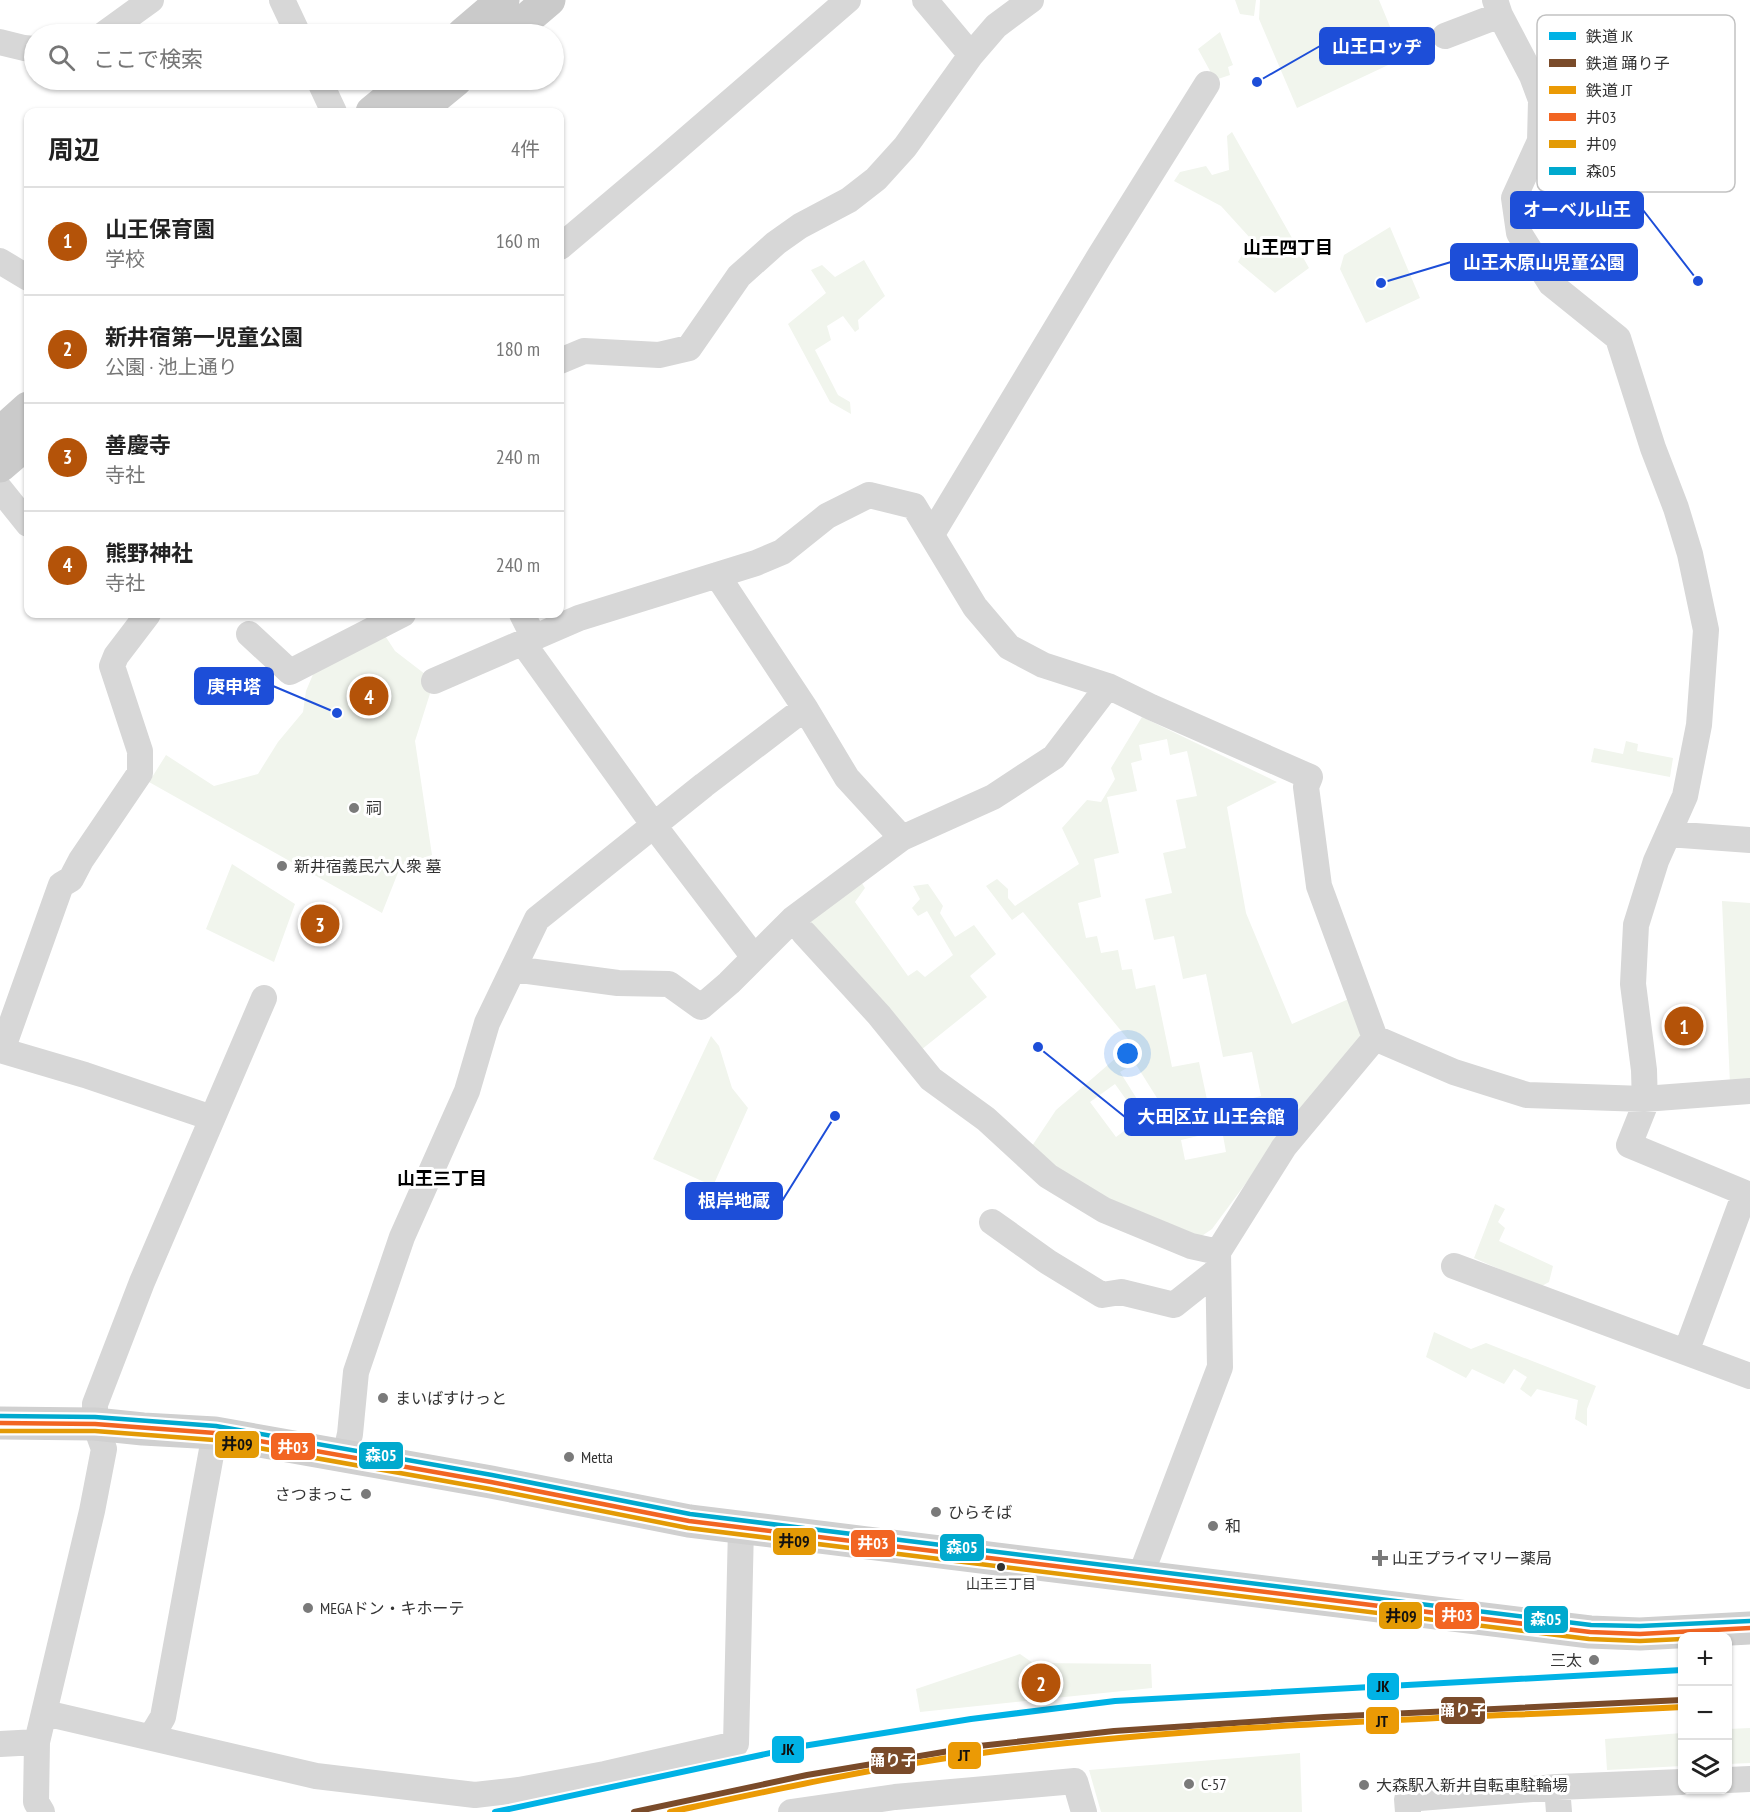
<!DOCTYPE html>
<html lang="ja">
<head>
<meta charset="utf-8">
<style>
	body { margin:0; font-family:"PT Sans Narrow","Noto Sans JP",sans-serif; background:#f2f2f2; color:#222 }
	.controls { position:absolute; right:18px; bottom:18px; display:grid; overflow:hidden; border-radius:12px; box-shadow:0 2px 4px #0004 }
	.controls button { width:54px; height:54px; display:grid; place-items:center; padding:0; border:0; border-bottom:2px solid #e0e0e0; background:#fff; color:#222; font:30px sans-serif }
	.you { position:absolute; left:1128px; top:1054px; width:21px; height:21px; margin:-15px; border:4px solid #fff; border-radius:50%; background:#1a73e8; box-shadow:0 0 0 9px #1a73e833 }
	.badge { display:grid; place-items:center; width:39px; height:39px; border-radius:50%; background:#b45309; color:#fff; font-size:20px; font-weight:700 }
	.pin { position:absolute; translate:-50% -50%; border:3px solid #fff; box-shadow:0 2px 6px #0006 }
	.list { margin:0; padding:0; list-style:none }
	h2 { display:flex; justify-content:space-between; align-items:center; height:78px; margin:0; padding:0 24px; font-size:26px }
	h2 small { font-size:20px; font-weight:400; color:#767676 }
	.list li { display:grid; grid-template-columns:39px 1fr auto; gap:18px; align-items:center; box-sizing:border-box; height:108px; padding:0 24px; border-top:2px solid #e0e0e0 }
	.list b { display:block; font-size:22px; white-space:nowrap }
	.list p { margin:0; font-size:20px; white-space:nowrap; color:#767676 }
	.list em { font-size:20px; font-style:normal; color:#767676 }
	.icon { flex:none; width:33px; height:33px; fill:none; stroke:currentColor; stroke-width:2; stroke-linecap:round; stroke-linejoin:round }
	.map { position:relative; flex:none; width:1750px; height:1812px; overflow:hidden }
	.search { position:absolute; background:#fff; box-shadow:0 2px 4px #0004; left:24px; top:24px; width:540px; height:66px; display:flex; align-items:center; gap:15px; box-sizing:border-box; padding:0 21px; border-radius:33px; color:#767676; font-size:22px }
	.panel { position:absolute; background:#fff; box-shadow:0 2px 4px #0004; left:24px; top:108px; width:540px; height:510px; border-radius:12px }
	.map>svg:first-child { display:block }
	.green { fill:#f1f5ed; fill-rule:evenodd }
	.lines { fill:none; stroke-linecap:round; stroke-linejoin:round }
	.street { stroke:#d7d7d7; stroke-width:26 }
	.secondary { stroke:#d0d0d0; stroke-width:33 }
	.primary { stroke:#cacaca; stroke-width:33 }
	.bus-1-casing { stroke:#fff; stroke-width:9 }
	.bus-2-casing { stroke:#fff; stroke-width:9 }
	.bus-3-casing { stroke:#fff; stroke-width:9 }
	.bus-1 { stroke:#f26522; stroke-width:4.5 }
	.bus-2 { stroke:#e39a05; stroke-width:4.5 }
	.bus-3 { stroke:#00a9ce; stroke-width:4.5 }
	.rail-1-casing { stroke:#fff; stroke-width:10 }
	.rail-2-casing { stroke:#fff; stroke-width:10 }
	.rail-3-casing { stroke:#fff; stroke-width:10 }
	.rail-1 { stroke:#00b2e5; stroke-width:6 }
	.rail-2 { stroke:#7a4b2a; stroke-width:6 }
	.rail-3 { stroke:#eb9a05; stroke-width:6 }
	.poi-dot { fill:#7a7a7a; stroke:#fff; stroke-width:2 }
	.bus-dot { fill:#333; stroke:#fff; stroke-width:2 }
	.labels { text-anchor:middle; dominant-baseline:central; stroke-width:6; stroke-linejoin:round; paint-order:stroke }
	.bus-label { font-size:14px; fill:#333; stroke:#fff }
	.poi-label { font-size:16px; fill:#333; stroke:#fff; text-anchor:start }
	.neighbourhood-label { font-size:18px; font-weight:bold; fill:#000; stroke:#fff }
	.key { fill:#fff; stroke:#c2c2c2; stroke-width:1.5 }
	.key-label { font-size:16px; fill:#333 }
	.leader { fill:none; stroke:#1d4ed8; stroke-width:2 }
	.callout-dot { fill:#1d4ed8; stroke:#fff; stroke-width:2 }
	.callout { fill:#1d4ed8; stroke:#1d4ed8; stroke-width:2 }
	.callout-label { font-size:18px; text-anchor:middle; font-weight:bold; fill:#fff }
	.line-badge { stroke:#fff; stroke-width:2 }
	.badge-label { font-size:16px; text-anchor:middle; font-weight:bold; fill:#fff }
	.pale-badge-label { font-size:16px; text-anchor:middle; font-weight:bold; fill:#111 }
</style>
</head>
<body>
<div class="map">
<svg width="1750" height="1812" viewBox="0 0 1750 1812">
	<rect width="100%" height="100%" fill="#fff"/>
	<!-- green -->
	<path class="green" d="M1235,0H1256L1254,16L1240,14Z
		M1260,0H1379L1403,58L1297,108L1259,19Z
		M1220,32L1233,65L1228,67L1230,75L1215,80L1198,49Z
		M1232,132L1309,268L1275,293L1238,262L1251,239L1221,206L1174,181L1180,172L1206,166L1212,175L1229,170L1227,136Z
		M1390,227L1420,298L1366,323L1340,269L1344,255Z
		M864,260L885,296L858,320L859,329L855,332L843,316L827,326L831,340L815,350L838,395L850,402L851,414L830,402L788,324L826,293L811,270L822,265L835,277Z
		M382,631L395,651L434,681L415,741L432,855L401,865L382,913L149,782L166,755L214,786L258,774L278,742L303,712L306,691L314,672Z
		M1142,717L1277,782L1227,807L1246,913L1292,1024L1351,998L1367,1039L1266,1156L1212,1229L1193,1242L1103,1207L1028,1152L1056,1110L1132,1044L1023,912L1012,920L986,886L997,879L1008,889V898L1015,906L1079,864L1062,828L1087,800L1101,802L1115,779L1111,768ZM1167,739L1170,755L1187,751L1197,796L1176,800L1186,848L1163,853L1172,893L1145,899L1154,940L1174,936L1183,979L1206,974L1223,1057L1252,1052L1261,1096L1241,1101L1246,1125L1222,1130L1226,1152L1185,1160L1181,1140L1198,1136L1193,1112L1209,1109L1199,1062L1172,1067L1155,985L1136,989L1132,969L1122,970L1118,950L1101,953L1097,936L1086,938L1078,903L1101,897L1094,859L1119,853L1107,797L1137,791L1131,763L1142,760L1139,745ZM1135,1063L1157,1098L1142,1107L1120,1072ZM1115,1084L1140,1119L1116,1137L1090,1102Z
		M1626,741L1638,744L1637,751L1673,758L1670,777L1591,762L1594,748L1623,754Z
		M232,864L295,904L274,962L206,929Z
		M856,874L865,888L855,902L908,976L917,970L925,977L953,955L927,911L918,916L912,908L920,899L913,886L928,884L943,906L940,913L955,937L974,925L996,954L970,976L987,997L921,1050L802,912Z
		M1722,901L1750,903V1083L1730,1084Z
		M711,1036L719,1046L732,1088L748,1108L713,1186L653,1159Z
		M1495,1204L1505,1209L1498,1222L1505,1228L1499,1241L1553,1266L1549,1282L1540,1287L1474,1258Z
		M1434,1332L1471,1349L1486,1343L1596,1386L1587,1409V1426L1575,1419L1578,1400L1537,1389L1531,1397L1520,1389L1527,1377L1514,1369L1504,1384L1472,1369L1466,1378L1426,1357Z
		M1020,1654L1033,1663L1151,1664L1152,1688L920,1712L916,1689Z
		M1750,1728V1763L1728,1764V1729Z
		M1682,1733V1766L1607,1770L1605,1739Z
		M1300,1753L1302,1812H1101L1089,1770Z"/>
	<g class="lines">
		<!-- street -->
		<path class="street" d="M282,0L298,34
			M925,0L971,55
			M1495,0L1500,15L1532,76L1541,100L1540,141L1514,198L1519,233L1551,284L1618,338L1653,448L1676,508L1690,554L1706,630L1699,725L1685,796L1656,861L1636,925L1633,984L1644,1070L1645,1105L1629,1145L1745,1193L1686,1352
			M104,34L151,0
			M1445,36L1500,15
			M0,42L24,48L34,49
			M319,80L334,112
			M560,247L663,160L848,0
			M0,261L28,278
			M560,361L584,351L659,355L689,348L739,276L776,243L800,226L849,200L876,179L905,147L971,55L996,26L1031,0
			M0,489L28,524
			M932,534L1099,257L1207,84
			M717,575L805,708L847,778L902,838
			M522,614L534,638
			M249,634L290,672L403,614
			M523,643L661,835L754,957
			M434,681L579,618L756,563L782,552L827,516L869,495L914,506L975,607L1009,647L1043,665L1108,686L1151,707L1310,777L1306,787L1319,886L1375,1038L1454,1072L1527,1095L1644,1099L1750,1091
			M1668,834L1750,840
			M804,933L879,1015L931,1079L986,1119L1048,1176L1104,1210L1191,1246L1218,1252
			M513,969L618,983L669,984L701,1007L729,983L793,919L895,843L902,838L993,797L1054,757L1108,686
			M0,1050L85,1075L212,1118
			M2,1050L61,885L71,879L81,860L140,773V751L112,666L116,656L148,614
			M992,1222L1048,1262L1102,1295L1121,1292L1174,1305L1218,1270
			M1454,1266L1750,1376
			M345,1456L350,1434L356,1372L402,1237L467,1091L487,1023L537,919L704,785L805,708
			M1140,1577L1220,1367L1218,1252L1284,1147L1375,1038
			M45,1713L316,1776L475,1795L519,1790L605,1774L736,1744L741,1527
			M151,1737L163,1717L215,1433
			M0,1744L37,1742
			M1728,1780L1750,1779
			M1557,1787L1559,1812
			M42,1812L36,1802L37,1742L92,1511L104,1449L95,1424V1404L142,1282L264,998
			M791,1812L895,1797L1075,1781L1084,1812
			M1408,1812L1407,1799L1557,1787L1682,1782"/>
		<!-- secondary -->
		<path class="secondary" d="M0,1423L95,1424L143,1429L215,1433L491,1482L689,1521L1590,1632L1640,1634L1750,1628"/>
		<!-- primary -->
		<path class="primary" d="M463,34L503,0
			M509,34L549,0
			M372,112L411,80
			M417,112L456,80
			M0,433L28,408
			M0,466L28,442"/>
		<!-- bus-1 casing -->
		<g class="bus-1-casing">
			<path id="bus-1" d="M0,1423L95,1424L215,1433L491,1482L689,1521L1590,1632L1640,1634L1750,1628"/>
		</g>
		<!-- bus-2 casing -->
		<g class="bus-2-casing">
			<path id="bus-2" d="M0,1431H95L214,1440L490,1489L688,1528L1589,1639L1640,1641L1682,1639"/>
		</g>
		<!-- bus-3 casing -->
		<g class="bus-3-casing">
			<path id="bus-3" d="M0,1416L95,1417L216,1426L492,1475L690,1514L1591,1625L1640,1626L1750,1621"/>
		</g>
		<!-- bus-1 -->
		<use href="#bus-1" class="bus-1"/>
		<!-- bus-2 -->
		<use href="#bus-2" class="bus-2"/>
		<!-- bus-3 -->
		<use href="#bus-3" class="bus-3"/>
		<!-- rail-1 casing -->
		<g class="rail-1-casing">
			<path id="rail-1" d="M495,1812L803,1746L971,1719L1115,1701L1682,1670"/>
		</g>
		<!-- rail-2 casing -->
		<g class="rail-2-casing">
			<path id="rail-2" d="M634,1812L807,1775L979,1746L1114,1731L1324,1717L1682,1700"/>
		</g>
		<!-- rail-3 casing -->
		<g class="rail-3-casing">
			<path id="rail-3" d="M670,1812C773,1790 877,1767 982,1753C1214,1723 1449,1719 1682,1707"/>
		</g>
		<!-- rail-1 -->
		<use href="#rail-1" class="rail-1"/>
		<!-- rail-2 -->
		<use href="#rail-2" class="rail-2"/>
		<!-- rail-3 -->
		<use href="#rail-3" class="rail-3"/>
	</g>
	<!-- markers -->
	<g class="poi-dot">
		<circle cx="354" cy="808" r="6"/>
		<circle cx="282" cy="866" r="6"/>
		<circle cx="383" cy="1398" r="6"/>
		<circle cx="569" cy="1457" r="6"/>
		<circle cx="366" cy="1494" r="6"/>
		<circle cx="936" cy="1512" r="6"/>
		<circle cx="1213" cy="1526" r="6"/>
		<path d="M1377 1549h6v6h6v6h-6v6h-6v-6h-6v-6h6z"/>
		<circle cx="308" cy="1608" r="6"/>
		<circle cx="1594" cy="1660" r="6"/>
		<circle cx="1189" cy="1784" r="6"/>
		<circle cx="1364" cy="1785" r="6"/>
	</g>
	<circle class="bus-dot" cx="1001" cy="1567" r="5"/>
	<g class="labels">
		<!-- bus labels -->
		<g class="bus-label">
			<text x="1001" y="1584">山王三丁目</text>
		</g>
		<!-- poi labels -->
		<g class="poi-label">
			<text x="366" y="808">祠</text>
			<text x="294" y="866">新井宿義民六人衆 墓</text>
			<text x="395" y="1398">まいばすけっと</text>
			<text x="581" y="1457">Metta</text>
			<text x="354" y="1494" text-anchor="end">さつまっこ</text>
			<text x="948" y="1512">ひらそば</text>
			<text x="1225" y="1526">和</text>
			<text x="1392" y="1558">山王プライマリー薬局</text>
			<text x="320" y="1608">MEGAドン・キホーテ</text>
			<text x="1582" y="1660" text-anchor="end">三太</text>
			<text x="1201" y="1784">C-57</text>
			<text x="1376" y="1785">大森駅入新井自転車駐輪場</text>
		</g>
		<!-- neighbourhood labels -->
		<g class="neighbourhood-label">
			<text x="1288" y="247">山王四丁目</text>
			<text x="442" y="1178">山王三丁目</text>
		</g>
	</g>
	<!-- legend -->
	<rect x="1537" y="15" width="198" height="177" rx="9" class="key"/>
	<rect x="1549" y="32" width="27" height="8" fill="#00b2e5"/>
	<rect x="1549" y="59" width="27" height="8" fill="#7a4b2a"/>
	<rect x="1549" y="86" width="27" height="8" fill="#eb9a05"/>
	<rect x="1549" y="113" width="27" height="8" fill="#f26522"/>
	<rect x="1549" y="140" width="27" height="8" fill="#e39a05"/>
	<rect x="1549" y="167" width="27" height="8" fill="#00a9ce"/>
	<g class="key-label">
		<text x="1586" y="42">鉄道 JK</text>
		<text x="1586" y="69">鉄道 踊り子</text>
		<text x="1586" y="96">鉄道 JT</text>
		<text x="1586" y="123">井03</text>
		<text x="1586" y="150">井09</text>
		<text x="1586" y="177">森05</text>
	</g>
	<!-- callouts -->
	<path class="leader" d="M1257 82L1320 46M1698 281L1643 210M1381 283L1451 262M337 713L273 686M1038 1047L1125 1117M835 1116L782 1201"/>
	<g class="callout-dot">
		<circle cx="1257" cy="82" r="6"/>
		<circle cx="1698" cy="281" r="6"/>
		<circle cx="1381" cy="283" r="6"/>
		<circle cx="337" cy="713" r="6"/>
		<circle cx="1038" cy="1047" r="6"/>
		<circle cx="835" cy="1116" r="6"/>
	</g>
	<g class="callout">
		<rect x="1320" y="28" width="114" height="36" rx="6"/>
		<rect x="1511" y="192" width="132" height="36" rx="6"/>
		<rect x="1451" y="244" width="186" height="36" rx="6"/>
		<rect x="195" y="668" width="78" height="36" rx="6"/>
		<rect x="1125" y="1099" width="172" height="36" rx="6"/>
		<rect x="686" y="1183" width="96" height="36" rx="6"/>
	</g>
	<g class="callout-label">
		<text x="1377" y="53">山王ロッヂ</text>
		<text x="1577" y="216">オーベル山王</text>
		<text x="1544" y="269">山王木原山児童公園</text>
		<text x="234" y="693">庚申塔</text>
		<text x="1211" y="1123">大田区立 山王会館</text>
		<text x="734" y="1207">根岸地蔵</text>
	</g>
	<g class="line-badge">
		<rect x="214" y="1430" width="46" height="29" rx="6" fill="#e39a05"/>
		<rect x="270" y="1432" width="46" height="29" rx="6" fill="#f26522"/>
		<rect x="358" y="1441" width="46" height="29" rx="6" fill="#00a9ce"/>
		<rect x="772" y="1527" width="45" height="29" rx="6" fill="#e39a05"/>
		<rect x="850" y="1529" width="46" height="29" rx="6" fill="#f26522"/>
		<rect x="939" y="1533" width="46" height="29" rx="6" fill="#00a9ce"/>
		<rect x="1434" y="1601" width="46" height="29" rx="6" fill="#f26522"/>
		<rect x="1378" y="1601" width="45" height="29" rx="6" fill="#e39a05"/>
		<rect x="1523" y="1605" width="46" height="29" rx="6" fill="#00a9ce"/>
		<rect x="1366" y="1672" width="34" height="29" rx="6" fill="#00b2e5"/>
		<rect x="1440" y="1696" width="46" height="29" rx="6" fill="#7a4b2a"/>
		<rect x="1365" y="1706" width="35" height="29" rx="6" fill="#eb9a05"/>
		<rect x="771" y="1735" width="34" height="29" rx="6" fill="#00b2e5"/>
		<rect x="947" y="1741" width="35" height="29" rx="6" fill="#eb9a05"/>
		<rect x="870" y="1746" width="46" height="29" rx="6" fill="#7a4b2a"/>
	</g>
	<g class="badge-label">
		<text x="293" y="1453">井03</text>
		<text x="381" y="1461">森05</text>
		<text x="873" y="1549">井03</text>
		<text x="962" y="1553">森05</text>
		<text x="1457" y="1621">井03</text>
		<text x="1546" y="1625">森05</text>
		<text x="1463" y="1716">踊り子</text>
		<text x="893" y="1766">踊り子</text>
	</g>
	<g class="pale-badge-label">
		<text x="237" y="1450">井09</text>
		<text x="794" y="1547">井09</text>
		<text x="1401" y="1622">井09</text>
		<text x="1383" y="1692">JK</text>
		<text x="1382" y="1727">JT</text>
		<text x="788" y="1755">JK</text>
		<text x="964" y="1761">JT</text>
	</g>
</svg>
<div class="controls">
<button>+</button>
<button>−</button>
<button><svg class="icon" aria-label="layers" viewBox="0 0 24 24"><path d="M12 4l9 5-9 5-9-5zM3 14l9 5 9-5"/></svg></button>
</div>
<div class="you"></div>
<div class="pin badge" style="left:1684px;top:1026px">1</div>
<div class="pin badge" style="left:1041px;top:1683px">2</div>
<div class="pin badge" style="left:320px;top:924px">3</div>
<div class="pin badge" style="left:369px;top:696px">4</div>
<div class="search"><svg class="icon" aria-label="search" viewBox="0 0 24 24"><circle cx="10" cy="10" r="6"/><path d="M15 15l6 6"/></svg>ここで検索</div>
<section class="panel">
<h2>周辺<small>4件</small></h2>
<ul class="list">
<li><span class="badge">1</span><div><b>山王保育園</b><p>学校</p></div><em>160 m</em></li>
<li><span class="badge">2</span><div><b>新井宿第一児童公園</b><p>公園 · 池上通り</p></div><em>180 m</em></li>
<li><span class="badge">3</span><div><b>善慶寺</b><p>寺社</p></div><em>240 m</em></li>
<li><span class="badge">4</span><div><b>熊野神社</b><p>寺社</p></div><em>240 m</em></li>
</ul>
</section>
</div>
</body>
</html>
